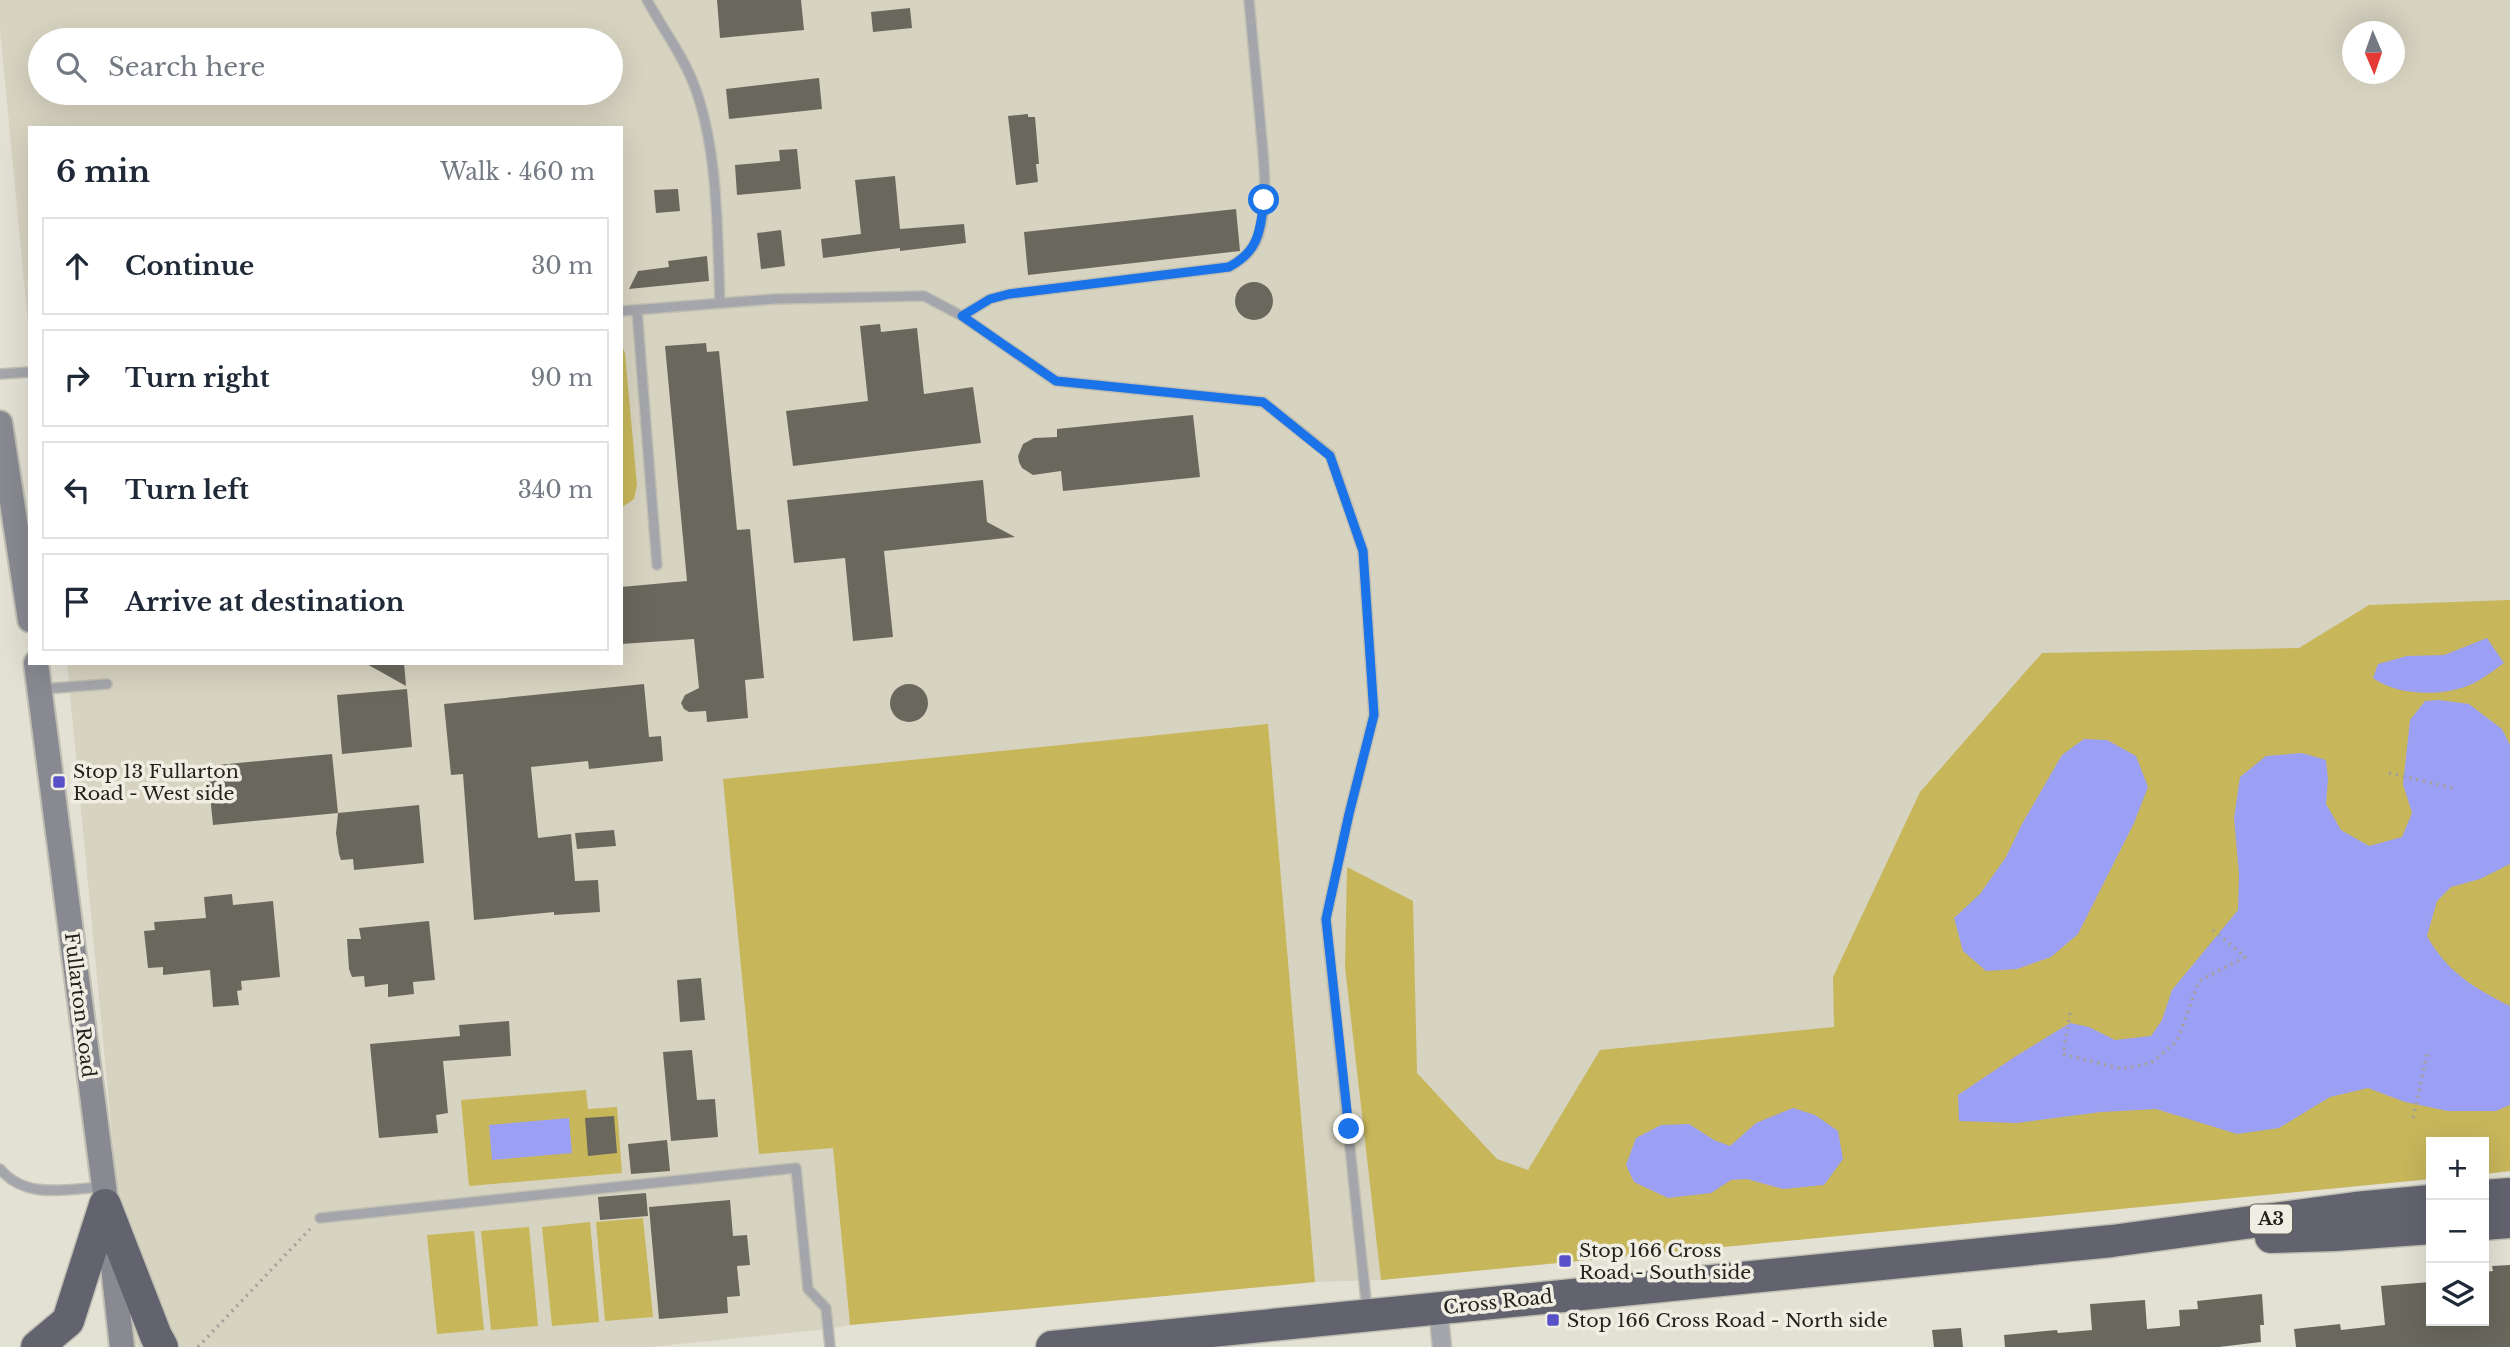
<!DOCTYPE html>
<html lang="en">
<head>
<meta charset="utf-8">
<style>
	body { margin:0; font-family:"Libre Baskerville",serif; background:#f2f2f3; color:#1f2937 }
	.controls { position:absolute; right:21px; bottom:21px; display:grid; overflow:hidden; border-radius:0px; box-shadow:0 7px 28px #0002 }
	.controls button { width:63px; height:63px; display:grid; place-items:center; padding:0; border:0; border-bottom:2px solid #e0e1e3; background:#fff; color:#1f2937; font:35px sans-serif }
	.compass { position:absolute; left:2342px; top:21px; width:63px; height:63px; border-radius:50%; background:#fff; box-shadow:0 7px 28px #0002; rotate:178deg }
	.stop { position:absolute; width:21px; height:21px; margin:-16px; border:5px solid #1a73e8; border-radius:50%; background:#fff }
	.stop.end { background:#1a73e8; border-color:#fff; box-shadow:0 2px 7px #0008 }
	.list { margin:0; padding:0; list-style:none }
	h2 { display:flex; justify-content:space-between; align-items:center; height:91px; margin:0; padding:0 28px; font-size:30px }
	h2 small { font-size:23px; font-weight:400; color:#747a83 }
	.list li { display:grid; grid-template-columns:46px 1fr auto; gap:21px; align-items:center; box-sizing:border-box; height:98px; margin:0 14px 14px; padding:0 14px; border:2px solid #e0e1e3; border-radius:0px }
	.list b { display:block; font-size:26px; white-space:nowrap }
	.list em { font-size:23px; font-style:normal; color:#747a83 }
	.icon { flex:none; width:38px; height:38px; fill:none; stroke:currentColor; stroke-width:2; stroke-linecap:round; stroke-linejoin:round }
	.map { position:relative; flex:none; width:2510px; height:1347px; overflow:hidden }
	.search { position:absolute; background:#fff; box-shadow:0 7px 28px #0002; left:28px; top:28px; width:595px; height:77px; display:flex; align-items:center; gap:18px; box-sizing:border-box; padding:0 24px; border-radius:38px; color:#747a83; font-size:26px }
	.panel { position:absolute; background:#fff; box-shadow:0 7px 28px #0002; left:28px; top:126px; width:595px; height:539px; border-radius:0px }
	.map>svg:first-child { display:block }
	.built { fill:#d7d3c1; fill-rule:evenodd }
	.green { fill:#c7b65a }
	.water { fill:#9ca0f5 }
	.building { fill:#6a685d }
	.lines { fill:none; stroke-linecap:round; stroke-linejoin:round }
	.lane-casing { stroke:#c0bfb3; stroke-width:12 }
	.street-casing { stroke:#c0bfb3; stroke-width:21 }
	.secondary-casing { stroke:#c0bfb3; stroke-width:28 }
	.highway-casing { stroke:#c0bfb3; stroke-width:35 }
	.path { stroke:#a3a197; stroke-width:3.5; stroke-dasharray:2 5; stroke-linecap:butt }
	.lane { stroke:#a5a6ab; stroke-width:9 }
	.street { stroke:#a5a6ab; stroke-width:18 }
	.secondary { stroke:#888991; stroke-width:24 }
	.highway { stroke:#62636e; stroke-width:32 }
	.route { stroke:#1a73e8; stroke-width:9 }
	.poi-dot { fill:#5850c8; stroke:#f0eee2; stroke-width:2.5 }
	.labels { text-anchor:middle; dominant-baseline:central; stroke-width:7; stroke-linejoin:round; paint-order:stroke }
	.shield { fill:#f0eee2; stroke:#605f58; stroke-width:2 }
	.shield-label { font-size:18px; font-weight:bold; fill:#23221d }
	.poi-label { font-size:19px; fill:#23221d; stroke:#f0eee2; text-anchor:start }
	.street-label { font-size:19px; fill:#23221d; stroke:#f0eee2 }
</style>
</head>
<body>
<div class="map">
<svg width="2510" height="1347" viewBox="0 0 2510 1347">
	<rect width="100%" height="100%" fill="#e3e1d4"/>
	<!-- built -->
	<path class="built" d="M0,0H2510V1171L2484,1174V1142H2431V1179L1381,1280L1315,1282L850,1325L828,1329L651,1347H138L135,1343L123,1250L67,663H621V128H30V345L0,29ZM2352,32H2394V74H2352ZM40,40H611V93H40Z"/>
	<!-- green -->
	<path class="green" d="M621,344L625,353L637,485L634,499L621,508Z
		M2510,600V1171L2484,1174V1142H2431V1179L1381,1280L1345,967L1347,867L1413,901L1417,1073L1497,1159L1528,1170L1600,1050L1834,1027L1833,977L1920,792L2042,653L2299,648L2369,605Z
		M1268,724L1315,1282L850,1325L833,1148L759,1154L723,779Z
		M586,1090L588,1109L617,1107L622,1173L469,1186L461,1100Z
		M643,1218L653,1317L605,1321L596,1222Z
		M590,1222L599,1322L552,1326L542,1227Z
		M529,1227L538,1326L491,1330L481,1231Z
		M474,1231L484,1330L437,1334L427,1235Z"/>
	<!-- water -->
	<path class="water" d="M2487,638L2504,663C2494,670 2483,679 2472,684C2444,697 2397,696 2373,678L2378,664L2407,656L2444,655Z
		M2439,700L2469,704L2502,729L2510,745V864L2480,879L2451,887L2437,901L2427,936C2447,972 2474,988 2510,1006V1105L2496,1111H2448L2405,1102L2368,1088L2330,1097L2279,1128L2237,1134L2156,1109L2101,1112L2017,1123L1959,1121L1958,1095L2013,1058L2070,1023L2089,1027L2115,1040L2151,1036L2162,1020L2172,990L2238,910L2239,874L2234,818L2240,777L2266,756L2302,753L2326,760L2328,779L2326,804L2341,830L2369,846L2402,837L2412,813L2403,784L2410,720L2425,701Z
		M2084,739L2107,740L2136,756L2148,787L2134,823L2078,934L2051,957L2017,969L1986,971L1963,951L1954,918L1980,894L2006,857L2022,824L2062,755Z
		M1793,1108L1815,1115L1838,1131L1843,1159L1824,1185L1783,1189L1747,1179L1731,1180L1711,1193L1668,1198L1634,1182L1626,1165L1636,1138L1661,1125L1689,1124L1714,1140L1730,1146L1756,1123Z
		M569,1118L572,1153L492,1160L489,1125Z"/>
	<!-- building -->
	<path class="building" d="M717,0H801L804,30L720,38Z
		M910,8L912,28L873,32L871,12Z
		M819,78L822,109L729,119L726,89Z
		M1028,114V117H1035L1039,164H1036L1038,182L1016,185L1008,116Z
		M797,149L801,189L737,195L735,165L780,161L779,150Z
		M895,176L900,229L964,224L966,243L900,251V248L823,258L821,239L861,234L855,180Z
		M678,189L680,211L656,213L654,190Z
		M1236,209L1240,251L1028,275L1024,232Z
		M781,230L785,266L761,269L757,233Z
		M707,256L709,281L629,289L638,271L669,267L668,261Z
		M1235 301a19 19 0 1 1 38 0a19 19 0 1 1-38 0Z
		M880,324L881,332L917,328L924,394L973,387L981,443L793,466L786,411L868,401L860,326Z
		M706,343L707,352L719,351L737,530L750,529L764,678L745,680L748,718L707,722L706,711L689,712L684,709L681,703L685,695L699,688L694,639L621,644V587L687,581L665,346Z
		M1193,415L1200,477L1063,491L1061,471L1033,475L1022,468L1019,462L1018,456L1023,444L1034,438L1057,437V429Z
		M983,480L987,522L1015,537L884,551L893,637L853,641L845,558L794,563L787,500Z
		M365,663H404L406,686Z
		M644,684L649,737L661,736L663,761L589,769L588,761L531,767L538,838L571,834L575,881L598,880L600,912L554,915V912L474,920L463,774L451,775L444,704Z
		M890 703a19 19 0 1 1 38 0a19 19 0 1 1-38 0Z
		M407,689L412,747L342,754L337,695Z
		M332,754L338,813L419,805L424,863L354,870L353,859L341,860L339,854L336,833L338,813L213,825L207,766Z
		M614,830L616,846L577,849L575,833Z
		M232,894L233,905L273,901L280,977L241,981L242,990L237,991L239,1005L213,1007L210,970L163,975V967L148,968L144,931L155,930L154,922L206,918L204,897Z
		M429,921L435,980L413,982L414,994L388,997V984L365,987L364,976L352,977L349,969L347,939H361L359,928Z
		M701,978L705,1020L680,1022L677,980Z
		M509,1021L511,1056L443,1061L448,1113L436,1115L438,1133L379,1138L370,1044L460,1036L459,1025Z
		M692,1050L697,1100L715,1099L718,1137L671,1141L663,1052Z
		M614,1116L617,1153L588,1156L585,1118Z
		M667,1140L670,1171L631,1174L628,1144Z
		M646,1193L648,1216L600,1220L598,1197Z
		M730,1200L733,1236L747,1235L750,1265L737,1266L740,1296L727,1297L728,1313L659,1319L649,1207Z
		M2510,1265V1347H2296L2294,1329L2340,1324L2341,1330L2385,1325L2381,1286L2431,1282V1321H2484V1272L2493,1271L2492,1266Z
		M2262,1294L2264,1325H2260L2261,1342L2219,1347H2005L2004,1335L2057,1330L2058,1333L2092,1330L2090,1304L2145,1300L2147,1329L2180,1326L2179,1310L2198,1309L2197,1301Z
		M1961,1328L1963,1347H1934L1932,1330Z"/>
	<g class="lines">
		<!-- lane casing -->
		<g class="lane-casing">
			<path id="lane" d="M647,0C662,28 683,55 694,85C719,150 717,234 720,303
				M637,310L657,565
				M621,311L775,299L924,296L962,316L1056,381L1263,402L1330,455L1363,551L1374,715L1349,814L1326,919L1367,1310
				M962,316L990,299L1009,294L1229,267C1243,259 1252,252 1258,237C1270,200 1263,157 1260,119C1256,79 1253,40 1249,0
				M0,374L30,372
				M43,689L107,684
				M0,1169C26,1200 66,1189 102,1187
				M320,1218L796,1168L808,1289L826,1308L830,1347"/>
		</g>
		<!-- street casing -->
		<g class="street-casing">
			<path id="street" d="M1438,1308L1442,1347"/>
		</g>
		<!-- secondary casing -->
		<g class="secondary-casing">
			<path id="secondary" d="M0,423L30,620
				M36,663L104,1186L122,1347"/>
		</g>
		<!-- highway casing -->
		<g class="highway-casing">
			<path id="highway" d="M2484,1196L2510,1194
				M105,1205L156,1336L162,1347
				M2484,1224L2510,1222
				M2271,1237L2335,1235L2431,1228
				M37,1347L68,1321L105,1205
				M1052,1347L2112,1241L2355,1208L2431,1201"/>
		</g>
		<!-- path -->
		<path class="path" d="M2389,773L2453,788
			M2070,1013L2063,1054L2122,1069L2151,1063L2177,1041L2199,981L2245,957L2213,930
			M2413,1118L2427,1054
			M198,1347L310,1229"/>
		<!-- lane -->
		<use href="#lane" class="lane"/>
		<!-- street -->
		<use href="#street" class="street"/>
		<!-- secondary -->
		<use href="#secondary" class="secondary"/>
		<!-- highway -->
		<use href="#highway" class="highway"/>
	</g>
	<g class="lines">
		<!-- route -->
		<path class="route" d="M1264,200C1260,231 1259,251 1229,267L1009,294L990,299L962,316L1056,381L1263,402L1330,456L1363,551L1374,715L1349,814L1326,919L1349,1129"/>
	</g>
	<!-- markers -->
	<g class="poi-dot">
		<rect x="52" y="775" width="14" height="14" rx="3.5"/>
		<rect x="1558" y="1254" width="14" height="14" rx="3.5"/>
		<rect x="1546" y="1313" width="14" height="14" rx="3.5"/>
	</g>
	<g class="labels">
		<!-- shield labels -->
		<rect class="shield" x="2250" y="1204.5" width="42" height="29" rx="5"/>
		<g class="shield-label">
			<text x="2271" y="1219">A3</text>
		</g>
		<!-- poi labels -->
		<g class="poi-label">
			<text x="73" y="771">Stop 13 Fullarton<tspan x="73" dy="22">Road - West side</tspan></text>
			<text x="1579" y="1250">Stop 166 Cross<tspan x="1579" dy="22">Road - South side</tspan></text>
			<text x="1567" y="1320">Stop 166 Cross Road - North side</text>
		</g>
		<!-- street labels -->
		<g class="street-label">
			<text transform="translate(80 1005) rotate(83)">Fullarton Road</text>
			<text transform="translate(1498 1302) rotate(-6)">Cross Road</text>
		</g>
	</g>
</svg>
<div class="controls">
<button>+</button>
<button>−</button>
<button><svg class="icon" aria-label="layers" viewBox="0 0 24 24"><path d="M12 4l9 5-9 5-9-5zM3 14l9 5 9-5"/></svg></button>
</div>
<svg class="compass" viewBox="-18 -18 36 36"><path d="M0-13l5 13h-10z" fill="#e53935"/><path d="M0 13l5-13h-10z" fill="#747a83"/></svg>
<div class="stop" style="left:1264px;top:200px"></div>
<div class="stop end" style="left:1349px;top:1129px"></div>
<div class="search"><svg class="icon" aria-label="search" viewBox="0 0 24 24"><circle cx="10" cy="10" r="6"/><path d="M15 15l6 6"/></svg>Search here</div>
<section class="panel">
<h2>6 min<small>Walk · 460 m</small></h2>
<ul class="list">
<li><svg class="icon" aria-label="ahead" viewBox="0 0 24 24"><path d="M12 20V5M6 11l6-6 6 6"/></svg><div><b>Continue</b></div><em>30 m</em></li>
<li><svg class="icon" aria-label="right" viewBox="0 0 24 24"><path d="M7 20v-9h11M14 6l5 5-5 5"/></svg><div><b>Turn right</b></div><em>90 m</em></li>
<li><svg class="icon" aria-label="left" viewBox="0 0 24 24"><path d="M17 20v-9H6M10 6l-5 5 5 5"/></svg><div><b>Turn left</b></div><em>340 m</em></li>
<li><svg class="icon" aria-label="arrive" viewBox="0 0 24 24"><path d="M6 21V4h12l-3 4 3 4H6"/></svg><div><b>Arrive at destination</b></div></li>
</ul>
</section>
</div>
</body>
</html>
